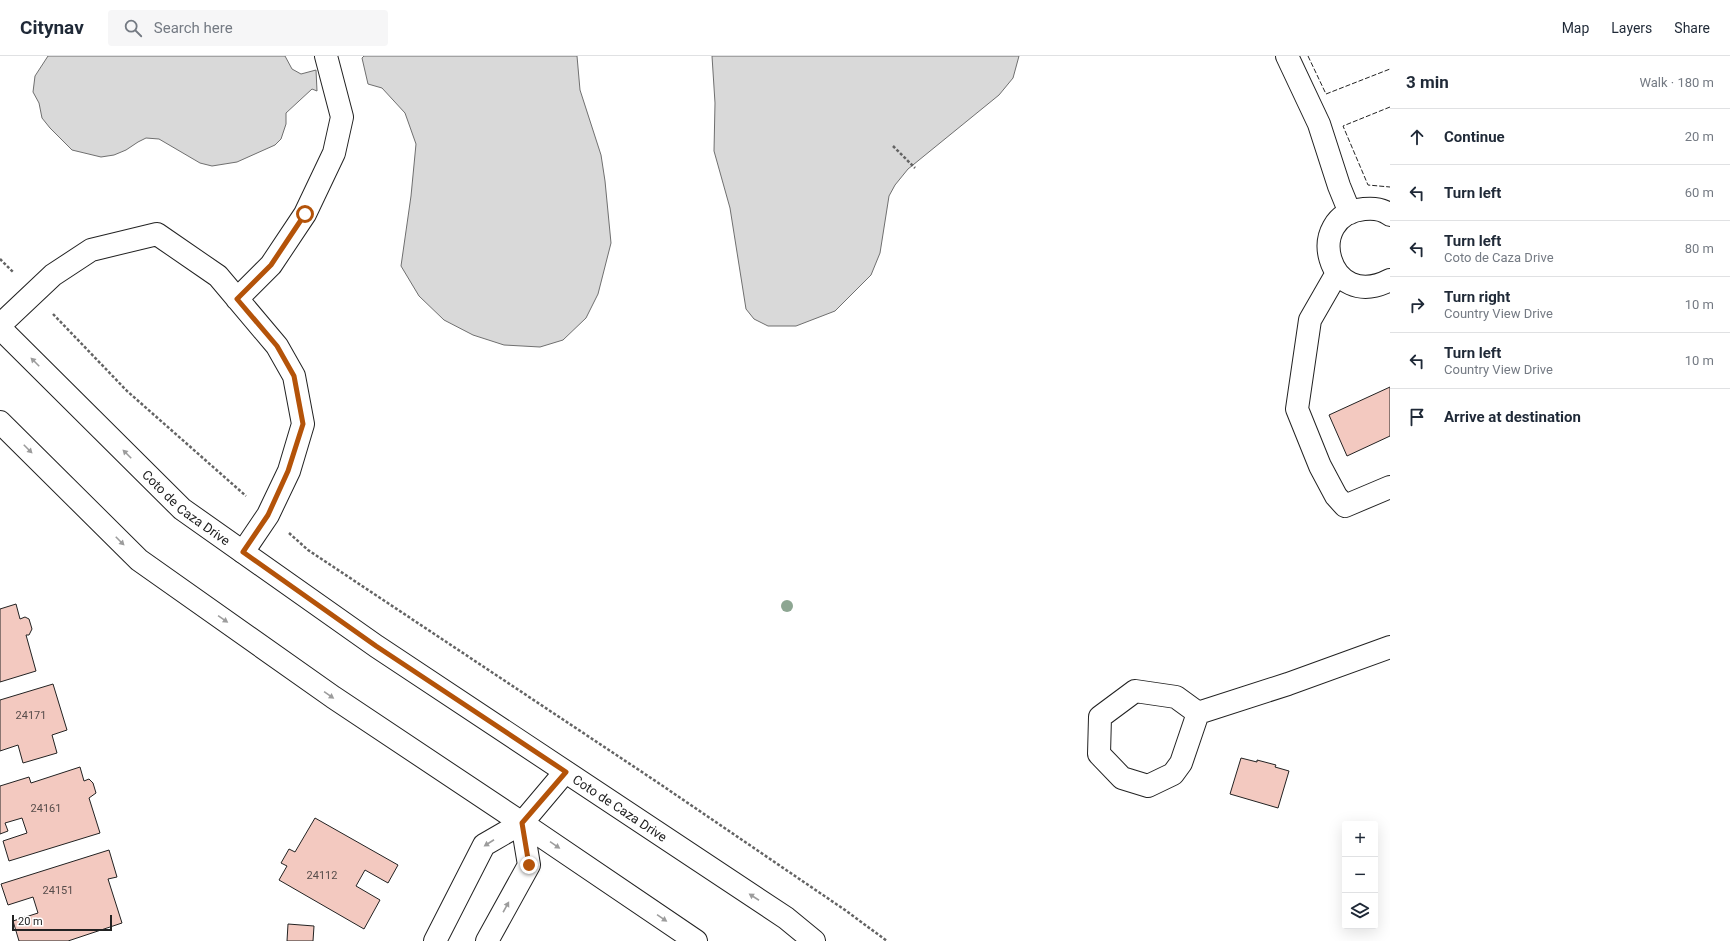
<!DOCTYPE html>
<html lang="en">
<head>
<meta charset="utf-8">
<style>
	body { margin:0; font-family:Roboto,sans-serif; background:#f6f6f7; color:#1f2937 }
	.controls { position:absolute; right:12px; bottom:12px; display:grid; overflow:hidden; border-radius:4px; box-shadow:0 4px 16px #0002 }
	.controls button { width:36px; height:36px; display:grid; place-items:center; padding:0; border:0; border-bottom:1px solid #e0e1e3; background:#fff; color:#1f2937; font:20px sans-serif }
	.scale { position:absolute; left:12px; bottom:10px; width:100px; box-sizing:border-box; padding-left:4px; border:2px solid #222; border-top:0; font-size:11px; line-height:14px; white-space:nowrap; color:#222; -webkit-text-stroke:3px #fff; paint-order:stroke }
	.stop { position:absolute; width:12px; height:12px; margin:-9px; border:3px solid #b45309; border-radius:50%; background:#fff }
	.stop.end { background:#b45309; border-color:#fff; box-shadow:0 1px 4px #0008 }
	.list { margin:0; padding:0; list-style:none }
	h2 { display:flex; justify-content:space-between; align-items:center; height:52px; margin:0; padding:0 16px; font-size:17px }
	h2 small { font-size:13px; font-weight:400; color:#747a83 }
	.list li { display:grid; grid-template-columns:26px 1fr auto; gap:12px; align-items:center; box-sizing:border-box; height:56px; padding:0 16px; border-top:1px solid #e0e1e3 }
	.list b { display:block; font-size:15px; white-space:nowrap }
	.list p { margin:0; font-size:13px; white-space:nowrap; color:#747a83 }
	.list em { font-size:13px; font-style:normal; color:#747a83 }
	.icon { flex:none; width:22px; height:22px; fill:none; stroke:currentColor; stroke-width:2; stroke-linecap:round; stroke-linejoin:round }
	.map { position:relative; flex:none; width:1390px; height:885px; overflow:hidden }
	header { display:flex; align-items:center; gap:24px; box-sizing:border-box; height:56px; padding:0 20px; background:#fff; border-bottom:1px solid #e0e1e3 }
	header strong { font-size:19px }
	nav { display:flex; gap:22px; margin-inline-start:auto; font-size:14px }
	.search { width:280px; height:36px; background:#f6f6f7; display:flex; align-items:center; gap:10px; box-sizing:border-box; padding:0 14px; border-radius:4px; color:#747a83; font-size:15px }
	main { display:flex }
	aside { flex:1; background:#fff }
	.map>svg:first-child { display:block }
	.water { fill:#d9d9d9; stroke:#6f6f6f }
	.building { fill:#f3c9c0; stroke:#222 }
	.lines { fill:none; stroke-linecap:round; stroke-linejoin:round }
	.minor-casing { stroke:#222; stroke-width:24 }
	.major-casing { stroke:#222; stroke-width:24 }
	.path { stroke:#646464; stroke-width:2.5; stroke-dasharray:3 2; stroke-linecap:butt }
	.minor { stroke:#fff; stroke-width:22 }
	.major { stroke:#fff; stroke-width:22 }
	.fence { stroke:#222; stroke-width:1; stroke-dasharray:5 2; stroke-linecap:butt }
	.tree { fill:#8da692 }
	.oneway { fill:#9c9c9c }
	.route { stroke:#b45309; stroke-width:5 }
	.labels { text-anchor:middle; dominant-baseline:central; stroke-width:3; stroke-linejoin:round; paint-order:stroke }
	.number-label { font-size:11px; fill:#564c4a }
	.street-label { font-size:13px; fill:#222; stroke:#fff }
</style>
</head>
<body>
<header>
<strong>Citynav</strong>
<div class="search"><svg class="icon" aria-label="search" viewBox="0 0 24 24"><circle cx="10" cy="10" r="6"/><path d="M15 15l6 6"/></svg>Search here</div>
<nav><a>Map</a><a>Layers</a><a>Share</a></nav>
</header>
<main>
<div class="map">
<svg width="1390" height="885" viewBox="0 0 1390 885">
	<rect width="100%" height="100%" fill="#fff"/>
	<!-- water -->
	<path class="water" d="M48,0H285L292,13L301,18L316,14L317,35L312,33L286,57V68L281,83L275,89L237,106L212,110L200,107L159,83L146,82L138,86L126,94L114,99L101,101L72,94L50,72L42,62L39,47L33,36L35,20Z
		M364,0H577L580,34L601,99L605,125L611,187L598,238L586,262L563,284L540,291L504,289L473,279L444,264L419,240L401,210L411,140L416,88L405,57L382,32L368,28L362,2Z
		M712,0H1019L1013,22L999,39L908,113L895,129L889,140L880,197L871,219L835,255L796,270H768L754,263L746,253L730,152L714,95L715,47Z"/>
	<!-- building -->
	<path class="building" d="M1390,331V380L1347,400L1329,359Z
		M16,548L20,563L25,561L29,563L32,573L29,579H26L36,615L0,626V553Z
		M53,628L67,674L52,679L57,697L23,707L18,689L0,695V644Z
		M1241,702L1257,706V704L1276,709L1275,711L1289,715L1278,752L1230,738Z
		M80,711L84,725L89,723L93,727L96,737L89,742L100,777L9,805L3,785L27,777L22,762L5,767L8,775L0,778V730L29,721L31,727Z
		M315,762L398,809L388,827L365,814L356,830L380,844L364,873L279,824L287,810L281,807L289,793L295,796Z
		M109,794L117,821L108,823L122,867L68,885H19L13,865L38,857L33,841L8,849L1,828Z
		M288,868L314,870L313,885H287Z"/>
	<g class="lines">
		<!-- minor casing -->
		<g class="minor-casing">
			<path id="minor" d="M1287,0L1319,68L1339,130L1350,157
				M1390,159C1383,153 1373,152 1364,153C1303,159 1327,257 1390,224
				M1337,217L1310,264L1297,353L1320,410L1336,440L1345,450L1390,431
				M237,243L271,209L305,158L334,97L342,61L326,0
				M0,269L53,219L91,194L157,178L218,220L277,290L294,320L303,368L289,415L268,459L243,496
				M1135,635L1176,641L1198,657L1181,707L1173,718L1148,730L1122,722L1099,698L1100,661Z
				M1198,657L1288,628L1390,591
				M435,885L484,789L522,767L565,716
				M487,885L529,809L522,767"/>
		</g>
		<!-- major casing -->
		<g class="major-casing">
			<g id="major">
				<path id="s1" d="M0,272L182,453L376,590L786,862L814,885"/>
				<path d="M0,366L139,504L333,641L522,767L696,885"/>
			</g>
		</g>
		<!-- path -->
		<path class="path" d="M893,90L915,112
			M0,203L14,217
			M53,258L127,335L246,440
			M289,477L308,494L657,726L845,854L887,885"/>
		<!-- minor -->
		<use href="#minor" class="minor"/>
		<!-- major -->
		<use href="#major" class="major"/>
		<!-- fence -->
		<path class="fence" d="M1308,0L1326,38L1390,13
			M1390,51L1343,70L1368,129L1390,131"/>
	</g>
	<!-- trees -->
	<circle class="tree" cx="787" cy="550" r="6"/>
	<!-- one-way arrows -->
	<defs><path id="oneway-solid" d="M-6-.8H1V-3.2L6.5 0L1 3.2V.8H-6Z"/></defs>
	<g class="oneway">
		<use href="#oneway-solid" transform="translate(35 306) rotate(-135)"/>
		<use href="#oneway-solid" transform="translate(28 393) rotate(45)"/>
		<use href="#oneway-solid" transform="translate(127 398) rotate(-135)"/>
		<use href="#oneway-solid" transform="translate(120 485) rotate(45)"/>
		<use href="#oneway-solid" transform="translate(223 563) rotate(35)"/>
		<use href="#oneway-solid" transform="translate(329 639) rotate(35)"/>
		<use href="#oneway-solid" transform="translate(489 787) rotate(147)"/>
		<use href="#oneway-solid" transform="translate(555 789) rotate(34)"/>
		<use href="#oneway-solid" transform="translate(754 841) rotate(-147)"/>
		<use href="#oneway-solid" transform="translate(506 851) rotate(-61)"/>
		<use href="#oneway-solid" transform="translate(662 862) rotate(34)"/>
	</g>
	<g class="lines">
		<!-- route -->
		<path class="route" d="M305,158L271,209L237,243L277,290L294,320L303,368L288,415L268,459L243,496L376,590L566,716L522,767L529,809"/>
	</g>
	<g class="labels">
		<!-- number labels -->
		<g class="number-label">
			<text x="31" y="659">24171</text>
			<text x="46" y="752">24161</text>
			<text x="322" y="819">24112</text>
			<text x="58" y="834">24151</text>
		</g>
		<!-- street labels -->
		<g class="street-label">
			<text stroke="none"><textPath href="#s1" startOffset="259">Coto de Caza Drive</textPath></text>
			<text stroke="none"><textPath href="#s1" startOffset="787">Coto de Caza Drive</textPath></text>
		</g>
	</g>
</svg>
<div class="controls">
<button>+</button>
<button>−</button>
<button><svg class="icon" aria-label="layers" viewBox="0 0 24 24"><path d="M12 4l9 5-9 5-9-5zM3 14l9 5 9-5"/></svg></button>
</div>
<div class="scale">20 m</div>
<div class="stop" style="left:305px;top:158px"></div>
<div class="stop end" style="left:529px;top:809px"></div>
</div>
<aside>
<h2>3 min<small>Walk · 180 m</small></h2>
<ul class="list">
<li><svg class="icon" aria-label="ahead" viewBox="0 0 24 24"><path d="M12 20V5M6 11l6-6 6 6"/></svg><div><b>Continue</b></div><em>20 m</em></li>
<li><svg class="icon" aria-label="left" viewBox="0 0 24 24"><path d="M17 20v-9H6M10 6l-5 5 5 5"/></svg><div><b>Turn left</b></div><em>60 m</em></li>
<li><svg class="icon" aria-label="left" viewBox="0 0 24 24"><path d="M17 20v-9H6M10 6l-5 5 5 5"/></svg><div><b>Turn left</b><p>Coto de Caza Drive</p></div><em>80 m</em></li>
<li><svg class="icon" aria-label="right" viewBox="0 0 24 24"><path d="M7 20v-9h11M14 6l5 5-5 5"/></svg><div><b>Turn right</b><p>Country View Drive</p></div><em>10 m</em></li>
<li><svg class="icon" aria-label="left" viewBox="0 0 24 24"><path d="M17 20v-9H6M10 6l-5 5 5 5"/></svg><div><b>Turn left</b><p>Country View Drive</p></div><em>10 m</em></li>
<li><svg class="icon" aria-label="arrive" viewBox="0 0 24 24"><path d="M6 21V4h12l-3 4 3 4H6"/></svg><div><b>Arrive at destination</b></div></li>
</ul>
</aside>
</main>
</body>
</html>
